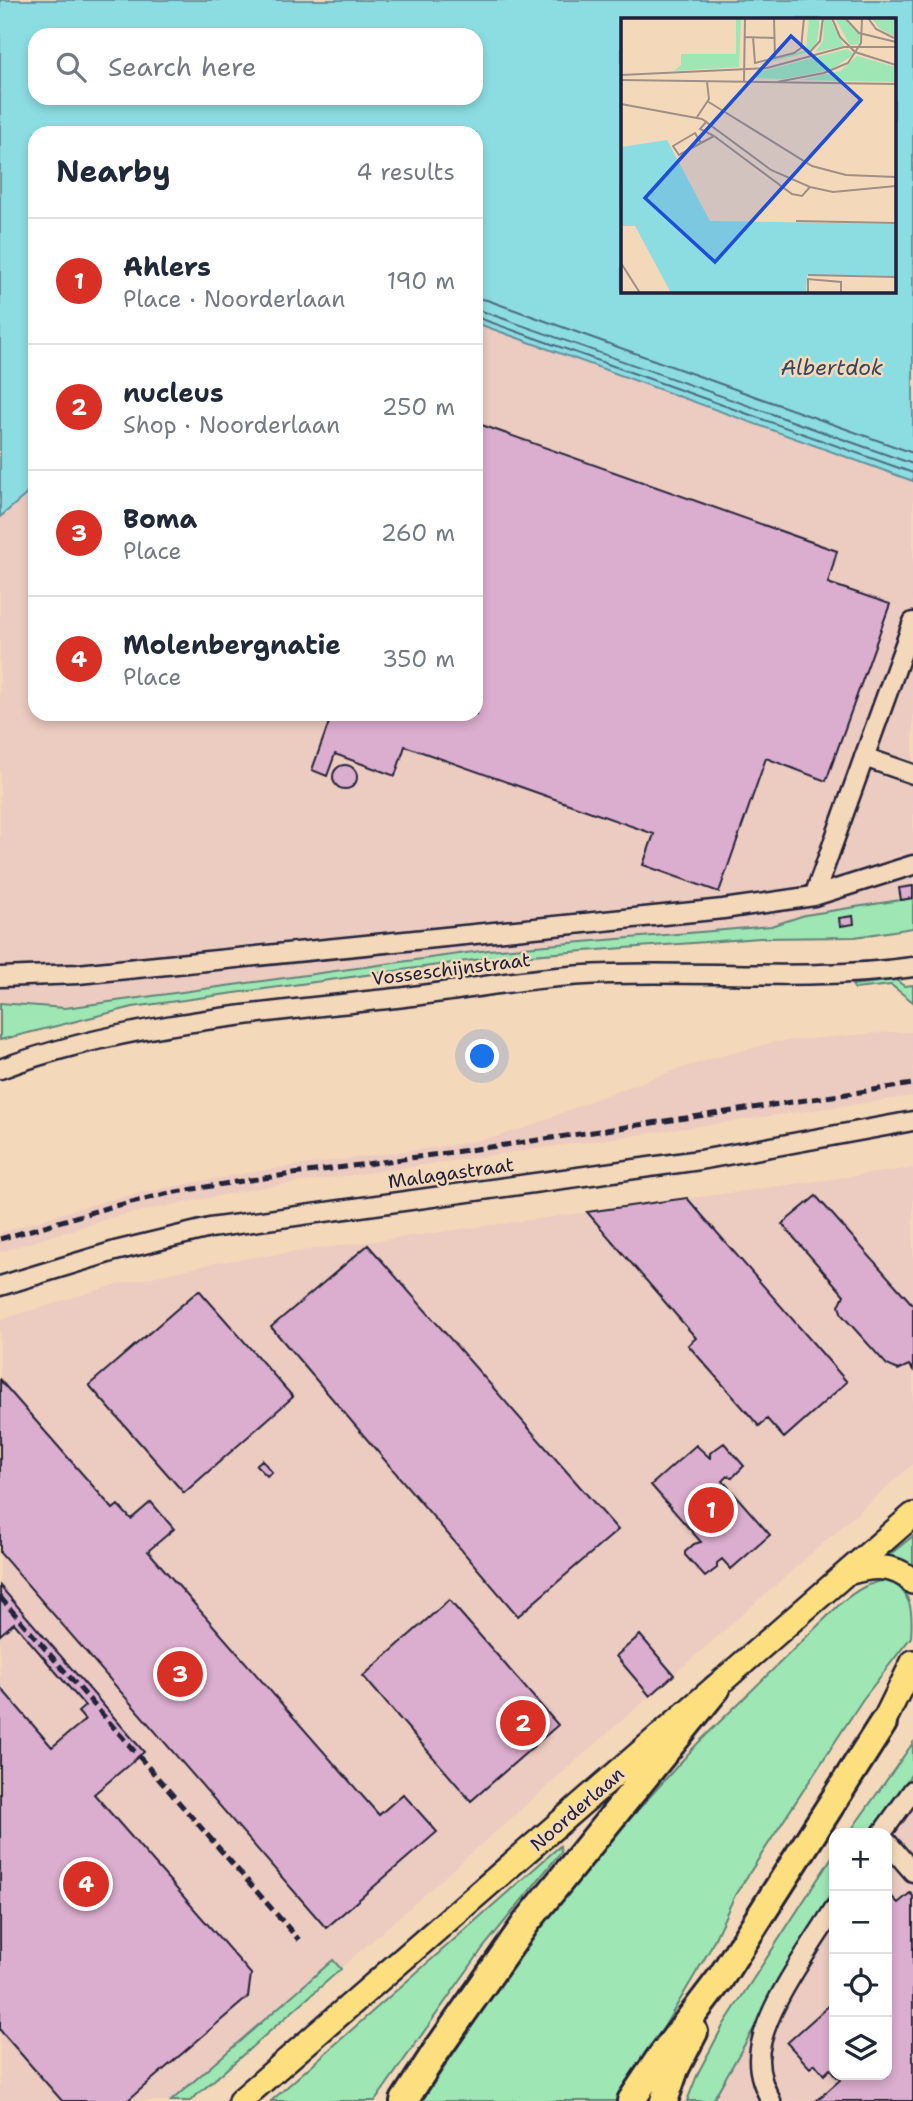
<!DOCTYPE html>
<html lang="en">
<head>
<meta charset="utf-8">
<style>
	body { margin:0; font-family:"Shantell Sans",sans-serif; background:#f2f2f3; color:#1f2937 }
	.controls { position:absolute; right:21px; bottom:21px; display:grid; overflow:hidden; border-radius:14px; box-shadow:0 4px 10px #0003 }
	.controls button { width:63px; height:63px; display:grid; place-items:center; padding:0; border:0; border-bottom:2px solid #e0e1e3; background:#fff; color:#1f2937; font:35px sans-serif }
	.you { position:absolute; left:483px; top:1057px; width:24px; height:24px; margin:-18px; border:5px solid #fff; border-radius:50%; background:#1a73e8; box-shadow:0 0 0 10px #1a73e833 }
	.badge { display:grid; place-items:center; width:46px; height:46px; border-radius:50%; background:#d93025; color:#fff; font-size:23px; font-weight:700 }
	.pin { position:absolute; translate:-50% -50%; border:4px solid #fff; box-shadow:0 2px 7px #0006 }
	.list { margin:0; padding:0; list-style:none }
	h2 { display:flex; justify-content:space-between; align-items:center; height:91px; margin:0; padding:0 28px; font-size:30px }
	h2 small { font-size:23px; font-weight:400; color:#747a83 }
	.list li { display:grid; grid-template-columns:46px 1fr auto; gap:21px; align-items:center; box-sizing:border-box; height:126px; padding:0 28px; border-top:2px solid #e0e1e3 }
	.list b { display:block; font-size:26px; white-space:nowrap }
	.list p { margin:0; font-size:23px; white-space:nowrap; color:#747a83 }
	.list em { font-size:23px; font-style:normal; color:#747a83 }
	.icon { flex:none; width:38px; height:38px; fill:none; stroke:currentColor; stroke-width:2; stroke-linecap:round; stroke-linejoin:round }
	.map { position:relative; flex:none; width:913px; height:2101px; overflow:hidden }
	.search { position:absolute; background:#fff; box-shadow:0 4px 10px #0003; left:28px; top:28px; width:455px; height:77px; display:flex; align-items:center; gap:18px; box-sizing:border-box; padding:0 24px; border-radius:21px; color:#747a83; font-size:26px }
	.panel { position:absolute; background:#fff; box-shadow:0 4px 10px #0003; left:28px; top:126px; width:455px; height:595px; border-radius:21px }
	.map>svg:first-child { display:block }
	.built { fill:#eccbc0 }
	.green { fill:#9ee6b4; stroke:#608478; stroke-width:2 }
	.water { fill:#8cdde2; stroke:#62929f; stroke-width:2; fill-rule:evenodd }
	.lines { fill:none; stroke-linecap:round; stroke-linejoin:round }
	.shore { stroke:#4c6d7e; stroke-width:2 }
	.building { fill:#dbadce; stroke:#22223b; stroke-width:2 }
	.minor-casing { stroke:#22223b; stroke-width:23 }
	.major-casing { stroke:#22223b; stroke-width:28 }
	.highway-casing { stroke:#22223b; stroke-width:32 }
	.minor { stroke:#f4d8ba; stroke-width:18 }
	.major { stroke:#fedf80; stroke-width:23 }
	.highway { stroke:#fedf80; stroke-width:26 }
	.rail { stroke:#22223b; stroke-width:5; stroke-dasharray:10 5; stroke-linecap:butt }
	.labels { text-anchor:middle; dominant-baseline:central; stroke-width:5; stroke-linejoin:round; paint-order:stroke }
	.street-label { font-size:19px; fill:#22223b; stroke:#f4d8ba }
	.water-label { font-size:21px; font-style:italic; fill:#37475c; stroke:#f4d8ba }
	.inset-road { fill:none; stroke:#a08f87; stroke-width:2 }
	.view { fill:#1d4ed8; fill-opacity:0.15; stroke:#1d4ed8; stroke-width:3.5 }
	.inset-edge { fill:none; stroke:#22223b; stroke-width:3.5 }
</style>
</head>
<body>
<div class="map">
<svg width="913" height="2101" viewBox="0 0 913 2101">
	<rect width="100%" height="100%" fill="#f4d8ba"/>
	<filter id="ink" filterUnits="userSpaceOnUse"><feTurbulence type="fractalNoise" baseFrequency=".0143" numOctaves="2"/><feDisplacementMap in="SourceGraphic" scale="14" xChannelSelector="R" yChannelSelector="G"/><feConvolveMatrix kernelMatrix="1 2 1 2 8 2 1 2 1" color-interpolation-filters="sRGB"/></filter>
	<g filter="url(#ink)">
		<!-- built -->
		<path class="built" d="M476,323L913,481V898L805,915L771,926L488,950L65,1008L0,1003V517L35,487V714H476Z
			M890,1032H913V1096L252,1189L113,1217L0,1252V1233L75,1209L138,1193L251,1172L452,1145L495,1137L528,1127L593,1100L667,1073L714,1058L775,1042Z
			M913,1168V1464L190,2101H0V1320L115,1285L220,1262Z
			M913,1772V2101H716L714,2098L834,1888V2075H887V1833H869Z"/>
		<!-- green -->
		<path class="green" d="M913,898V928L855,937L760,938L489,958L133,1007L0,1040V1003L65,1008L488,950L771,926L805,915Z
			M896,980L904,986L913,985V1002L891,985L855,989L852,985Z
			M913,1536V1570L889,1560V1555Z
			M888,1580C912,1591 913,1612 911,1637L863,1699L735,1895L709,1951L620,2101H422L525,1946L612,1839L696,1745L842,1602C857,1590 869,1582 888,1580Z
			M913,1743V1772L869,1833H849Z
			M560,1846L561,1852L483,1948L375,2101H271Z
			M834,1854V1888L714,2098L716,2101H687L698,2073L724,2024Z
			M333,1960L341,1969L190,2101H171Z"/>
		<!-- water -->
		<path class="water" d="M0,0H913V481L476,323V133H35V487L0,517ZM622,19H894V290H622ZM35,35H476V98H35Z"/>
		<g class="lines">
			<!-- shore -->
			<path class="shore" d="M476,298L487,300L913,453
				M476,309L913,464
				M476,317L913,473"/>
		</g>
		<!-- building -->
		<path class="building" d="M476,423L837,551L828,583L890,604L826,781L766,758L719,892L643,865L654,834L405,746L395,776L335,754L327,776L312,770L332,714H476Z
			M333 777a12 12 0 1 1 24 0a12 12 0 1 1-24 0Z
			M913,886V898L901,900L899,888Z
			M853,916L854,924L840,926L839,918Z
			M816,1196L913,1305V1370L909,1365L898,1370L887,1365L842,1315L839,1306L844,1295L782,1224Z
			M687,1198L847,1382L784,1438L767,1419L759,1426L688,1345L696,1338L587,1212Z
			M368,1245L618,1530L518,1616L271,1327Z
			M199,1290L293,1397L184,1493L89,1385Z
			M0,1380L113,1509L118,1505L131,1519L151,1502L174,1529L148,1551L379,1815L403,1794L437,1832L326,1928L0,1553Z
			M724,1443L744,1466L732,1478L728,1476L723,1481L770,1535L731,1569L722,1559L717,1563V1568L705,1577L685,1555V1552L694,1544L701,1542L651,1485L696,1445L710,1458V1453Z
			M262,1460L272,1472L267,1476L256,1465Z
			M0,1586L144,1752L94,1794L251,1974L248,1997L127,2101H62L0,2030V1687L52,1747L85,1720L78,1712L85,1706L14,1623L0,1635Z
			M449,1600L558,1725L471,1801L363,1676Z
			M640,1635L674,1675L650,1696L616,1656Z
			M910,1893L913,1896V2101H816L840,2080L835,2075H887V1903L892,1897L898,1903Z
			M834,2001V2074L830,2069L824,2075L815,2064L810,2068L787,2043Z"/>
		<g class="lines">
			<!-- minor casing -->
			<g class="minor-casing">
				<path id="minor" d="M864,757L913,774
					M814,896L913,865
					M0,977L78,974L723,909L814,896L913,622
					M0,1069C126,1022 263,1013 396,998C467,990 539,975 611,974C712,971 813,981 913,967
					M0,1286L115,1251L210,1228L700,1160L913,1121
					M882,1833L913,1790
					M887,1842L913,1872
					M771,2101C764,2087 759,2075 759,2060C759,2015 811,1947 834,1909"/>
			</g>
			<!-- major casing -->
			<g class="major-casing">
				<path id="major" d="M848,1573C870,1566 895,1563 913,1582
					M883,1723L913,1662
					M240,2101L913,1515"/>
			</g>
			<!-- highway casing -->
			<g class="highway-casing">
				<path id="highway" d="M404,2101L435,2053L526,1923L716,1689
					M631,2101L659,2059L720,1979L883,1723
					M664,2101L675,2069L694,2032"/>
			</g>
			<!-- minor -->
			<use href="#minor" class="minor"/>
			<!-- major -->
			<use href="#major" class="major"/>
			<!-- highway -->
			<use href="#highway" class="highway"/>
			<!-- rail -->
			<path class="rail" d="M0,1239L106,1208L170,1193L235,1182L512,1144L913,1084
				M0,1597L299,1940"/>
		</g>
	</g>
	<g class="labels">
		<!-- street labels -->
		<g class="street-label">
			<text transform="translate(451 969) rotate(-7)">Vosseschijnstraat</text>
			<text transform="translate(451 1173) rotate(-8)">Malagastraat</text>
			<text transform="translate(577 1809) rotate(-41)">Noorderlaan</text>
		</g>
		<!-- water labels -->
		<g class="water-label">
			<text x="832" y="368">Albertdok</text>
		</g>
	</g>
	<!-- overview -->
	<g transform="translate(621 18)">
		<rect width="275" height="275" fill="#f4d8ba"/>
		<path d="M115,0H120L118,49L53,53L60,47V36H115ZM188,0H198V8L196,24L188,34L133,48L185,32ZM203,0H209L223,28L194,34L202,23ZM214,0H223L239,17L238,26L229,27ZM250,0H275V19L259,11ZM226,31L233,36L210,52L162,61L135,60L138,54ZM236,38L275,49V64L179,62L219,53Z" fill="#9ee6b4"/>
		<path d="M46,122L89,203L275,206V258L186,257L185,275H50L14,208H0V129Z" fill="#8cdde2"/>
		<path class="inset-road" d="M153,0L154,41M211,0L219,19L234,34L275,47M224,0L238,15L275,24M247,0L255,11L273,20M124,19L153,20M132,19L134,45L173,35L180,30L183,0M187,36L199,23L202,0M146,50L223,29H275M0,57L146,50M0,62L275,66M123,63L124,0M156,64L203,55L227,45L240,25L241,0M86,83L191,148L225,157L275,159M0,86L81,101L150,152L189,169L212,174L275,168M76,99L88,81L86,64M86,103L79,111L93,118M80,125L74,115L52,128L58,137L80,125L93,118L171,176L181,178L189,169M175,203L275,205M0,245L19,275M187,257L275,259M187,275V261L220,264V275"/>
		<path class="view" d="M170,18L240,82L94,244L24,180Z"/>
		<rect width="275" height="275" class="inset-edge"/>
	</g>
</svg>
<div class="controls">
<button>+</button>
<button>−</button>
<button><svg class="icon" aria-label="locate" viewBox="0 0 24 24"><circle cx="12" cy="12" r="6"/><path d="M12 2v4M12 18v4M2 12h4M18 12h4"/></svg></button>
<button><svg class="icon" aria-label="layers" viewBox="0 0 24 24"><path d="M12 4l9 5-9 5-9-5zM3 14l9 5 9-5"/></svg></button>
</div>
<div class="you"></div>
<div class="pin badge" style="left:711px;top:1510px">1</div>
<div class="pin badge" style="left:523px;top:1723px">2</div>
<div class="pin badge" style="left:180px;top:1674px">3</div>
<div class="pin badge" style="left:86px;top:1884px">4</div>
<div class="search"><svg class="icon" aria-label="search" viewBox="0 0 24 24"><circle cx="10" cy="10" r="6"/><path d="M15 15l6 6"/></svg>Search here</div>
<section class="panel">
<h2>Nearby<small>4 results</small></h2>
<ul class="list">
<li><span class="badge">1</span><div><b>Ahlers</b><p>Place · Noorderlaan</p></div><em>190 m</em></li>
<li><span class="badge">2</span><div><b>nucleus</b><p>Shop · Noorderlaan</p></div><em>250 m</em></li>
<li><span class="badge">3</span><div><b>Boma</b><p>Place</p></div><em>260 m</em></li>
<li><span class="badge">4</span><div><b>Molenbergnatie</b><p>Place</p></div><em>350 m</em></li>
</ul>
</section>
</div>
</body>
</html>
